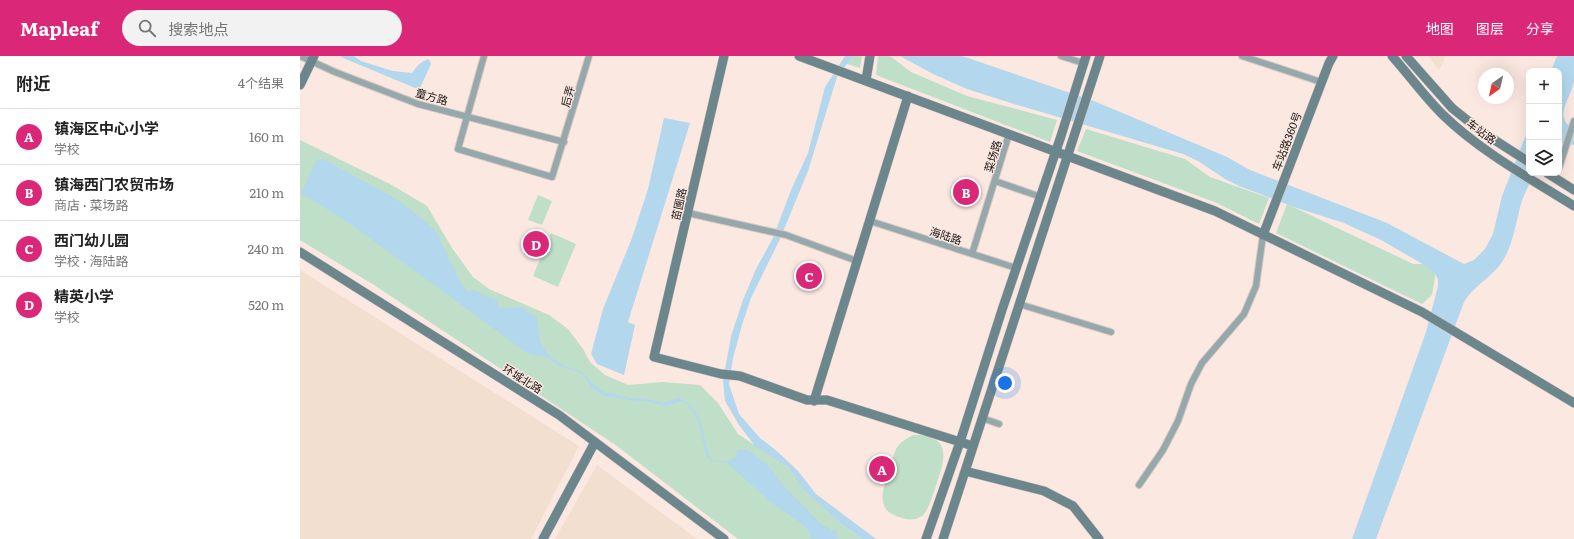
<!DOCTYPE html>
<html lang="zh">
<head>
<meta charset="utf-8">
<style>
	body { margin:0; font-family:Literata,"Noto Sans SC",serif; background:#f2f2f2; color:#222 }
	.controls { position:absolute; right:12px; top:12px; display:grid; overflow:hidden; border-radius:8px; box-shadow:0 4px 16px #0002 }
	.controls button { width:36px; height:36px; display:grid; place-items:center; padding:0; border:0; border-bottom:1px solid #e0e0e0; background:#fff; color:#222; font:20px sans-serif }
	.compass { position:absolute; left:1178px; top:12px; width:36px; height:36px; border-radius:50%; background:#fff; box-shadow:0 4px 16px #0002; rotate:214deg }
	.you { position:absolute; left:705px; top:327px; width:14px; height:14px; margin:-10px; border:3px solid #fff; border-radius:50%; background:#1a73e8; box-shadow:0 0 0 6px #1a73e833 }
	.badge { display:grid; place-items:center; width:26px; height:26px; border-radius:50%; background:#db2777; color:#fff; font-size:13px; font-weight:700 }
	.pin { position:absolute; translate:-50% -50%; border:2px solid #fff; box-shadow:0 1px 4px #0006 }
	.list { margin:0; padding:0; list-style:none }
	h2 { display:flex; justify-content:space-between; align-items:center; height:52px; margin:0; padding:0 16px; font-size:17px }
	h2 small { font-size:13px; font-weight:400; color:#767676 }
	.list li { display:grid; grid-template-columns:26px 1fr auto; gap:12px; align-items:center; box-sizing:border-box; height:56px; padding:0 16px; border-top:1px solid #e0e0e0 }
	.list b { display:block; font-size:15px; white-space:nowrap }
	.list p { margin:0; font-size:13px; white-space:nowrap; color:#767676 }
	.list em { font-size:13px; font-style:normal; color:#767676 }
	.icon { flex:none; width:22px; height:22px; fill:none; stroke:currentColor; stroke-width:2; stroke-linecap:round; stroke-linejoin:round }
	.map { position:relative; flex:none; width:1274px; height:483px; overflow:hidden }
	header { display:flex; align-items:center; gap:24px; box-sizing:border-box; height:56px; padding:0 20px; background:#db2777; color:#fff }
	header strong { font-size:19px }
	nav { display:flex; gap:22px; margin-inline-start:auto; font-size:14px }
	.search { width:280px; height:36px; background:#f2f2f2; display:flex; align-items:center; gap:10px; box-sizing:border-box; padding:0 14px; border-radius:22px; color:#767676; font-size:15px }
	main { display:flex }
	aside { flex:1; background:#fff }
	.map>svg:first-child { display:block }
	.industrial { fill:#f2dfcf }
	.green { fill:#bfdfc8 }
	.water { fill:#b3d7ed }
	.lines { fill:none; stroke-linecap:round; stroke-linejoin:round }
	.street-casing { stroke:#d7c6c0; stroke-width:8 }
	.secondary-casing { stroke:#d7c6c0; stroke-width:10 }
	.street { stroke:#95a8ac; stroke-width:6 }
	.secondary { stroke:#6b868c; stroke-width:9 }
	.labels { text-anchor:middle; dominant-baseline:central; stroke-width:3; stroke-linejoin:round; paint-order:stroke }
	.street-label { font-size:11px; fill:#1b1512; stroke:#fbe8e1 }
</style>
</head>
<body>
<header>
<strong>Mapleaf</strong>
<div class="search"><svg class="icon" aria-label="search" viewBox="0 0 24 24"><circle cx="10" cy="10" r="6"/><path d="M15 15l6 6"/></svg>搜索地点</div>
<nav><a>地图</a><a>图层</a><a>分享</a></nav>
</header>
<main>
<aside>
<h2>附近<small>4个结果</small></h2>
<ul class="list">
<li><span class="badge">A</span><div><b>镇海区中心小学</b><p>学校</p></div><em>160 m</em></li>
<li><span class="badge">B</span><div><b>镇海西门农贸市场</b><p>商店 · 菜场路</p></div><em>210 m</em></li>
<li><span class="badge">C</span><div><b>西门幼儿园</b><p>学校 · 海陆路</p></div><em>240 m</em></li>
<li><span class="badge">D</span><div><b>精英小学</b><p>学校</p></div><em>520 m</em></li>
</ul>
</aside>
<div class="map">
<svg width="1274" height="483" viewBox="0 0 1274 483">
	<rect width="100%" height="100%" fill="#fbe8e1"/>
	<!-- industrial -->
	<path class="industrial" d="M1128,0H1146L1139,14Z
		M0,214L279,390L231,483H0Z
		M297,409L397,483H255Z"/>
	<!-- green -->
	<path class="green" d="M546,0H562L560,12L544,7Z
		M578,0H590L611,16L667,40L757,64L750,86L576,19Z
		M786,73L885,103L910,121L969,142L959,168L917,147L777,95Z
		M0,84L90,128L127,150L152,192L173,221L189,233L249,259L268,273L283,293L290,306L305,319L328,329L363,326L400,329L418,347L438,378L489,412L504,433L540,467L562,483H438L317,390L74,229L0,184Z
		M238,139L252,145L242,169L228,164Z
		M987,148L1113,208H1127L1136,215L1132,239L1122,248L976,177Z
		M251,177L276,188L258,231L233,220Z
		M613,379C653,379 645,403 636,430C632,440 630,452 622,460C615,465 606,464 599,461C572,453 585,428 591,410C593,404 594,394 598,390C602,385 608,382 613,379Z"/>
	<!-- water -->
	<path class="water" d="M41,0H54L61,5L93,15L112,17C117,10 121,5 129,3L131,8L120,32H115L41,1Z
		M545,0H553L537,21L508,115L480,183L451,242L442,269L433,302L429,328L439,358L460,382L478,396L498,415L516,438L576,483H562L540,467L503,433L489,412L455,390L439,369L425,345L423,325L431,280L443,244L456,213L473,182L491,134L508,97L525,31Z
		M600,0H662L794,45L927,101L950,114L1087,167L1164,208L1174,204L1185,193L1193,178L1202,140L1229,71V117H1234C1230,127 1224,138 1221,148C1216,166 1214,184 1205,201C1195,220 1175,228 1164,246L1076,483H1052L1126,276L1138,230V224L1135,217L1121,207L1081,184L1044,167L994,151L939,130L925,123L898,105L883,98L714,48L667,33L633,18Z
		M1257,0H1274C1274,8 1274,17 1274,25C1271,43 1252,61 1274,73V89L1259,87V15H1251Z
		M364,62L390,67L328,266L335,269L324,319L297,308L291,298L303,253L332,182L348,133Z
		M17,103H23L96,143L119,160L135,174L163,231L169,236L172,234C183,235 184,242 196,243L200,253L221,251L237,262L240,286L249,299L256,305L269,312L281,315L292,327L304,336L330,342L348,343L363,347L379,342C399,351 402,369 406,389C408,394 408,398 411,403L426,406L435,402L438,394L446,393L469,410L482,428L523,470L529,472L530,475L536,474L537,481L541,483H511L508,474L501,467L473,448L427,407L410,404C406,399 405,396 404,390C400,371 398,358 383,345L365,350L346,345H337L304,340L293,333L284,320L279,316L260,310L246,301L227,297L52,169L1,137Z"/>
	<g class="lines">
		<!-- street casing -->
		<g class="street-casing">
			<path id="street" d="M0,0L35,16L118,48L264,86
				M184,0L158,93L252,121L289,0
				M761,0L783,7
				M942,0L1021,26
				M1259,112L1274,65
				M695,125L741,141
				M388,157L486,179L557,205
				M570,165L716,212
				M672,198L709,78
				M719,248L811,276
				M682,362L699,368
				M839,429L863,394L878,365L891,328L902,307L944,258L956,230L963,179"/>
		</g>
		<!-- secondary casing -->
		<g class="secondary-casing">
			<path id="secondary" d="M424,0L354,301L421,318L440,320L507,344H527L673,390
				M499,0L915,155L1122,256L1274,347
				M1092,0C1109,19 1124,40 1142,58C1180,95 1229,122 1274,150
				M1106,0L1152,52L1182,76L1229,106
				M566,24L570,0
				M0,29L14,0
				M1247,117L1274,134
				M963,179L1029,7L1033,0
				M0,196L259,359L424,483
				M514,345L608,40
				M665,415L744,435L773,450L799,483
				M243,483L295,386
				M626,483L660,386L702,254L761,80L786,0
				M643,483L800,0"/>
		</g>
		<!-- street -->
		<use href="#street" class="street"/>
		<!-- secondary -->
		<use href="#secondary" class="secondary"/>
	</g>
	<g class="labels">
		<!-- street labels -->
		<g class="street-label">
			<text transform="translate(132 40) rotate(16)">童方路</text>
			<text transform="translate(267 40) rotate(-74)">后弄</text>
			<text transform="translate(1182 75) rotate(37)">车站路</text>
			<text transform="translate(986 85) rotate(-69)">车站路360号</text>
			<text transform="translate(692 100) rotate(-73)">菜场路</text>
			<text transform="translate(378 148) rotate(-77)">苗圃路</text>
			<text transform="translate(646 179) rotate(18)">海陆路</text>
			<text transform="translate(223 322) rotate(32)">环城北路</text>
		</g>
	</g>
</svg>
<div class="controls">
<button>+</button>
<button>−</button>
<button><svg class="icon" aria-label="layers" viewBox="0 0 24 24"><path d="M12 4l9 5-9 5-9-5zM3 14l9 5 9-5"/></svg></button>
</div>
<svg class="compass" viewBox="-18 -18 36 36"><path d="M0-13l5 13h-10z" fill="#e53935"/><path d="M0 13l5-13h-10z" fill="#767676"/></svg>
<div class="you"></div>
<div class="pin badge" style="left:582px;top:413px">A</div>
<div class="pin badge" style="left:666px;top:136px">B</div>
<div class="pin badge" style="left:509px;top:220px">C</div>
<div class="pin badge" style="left:236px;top:188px">D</div>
</div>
</main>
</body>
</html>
